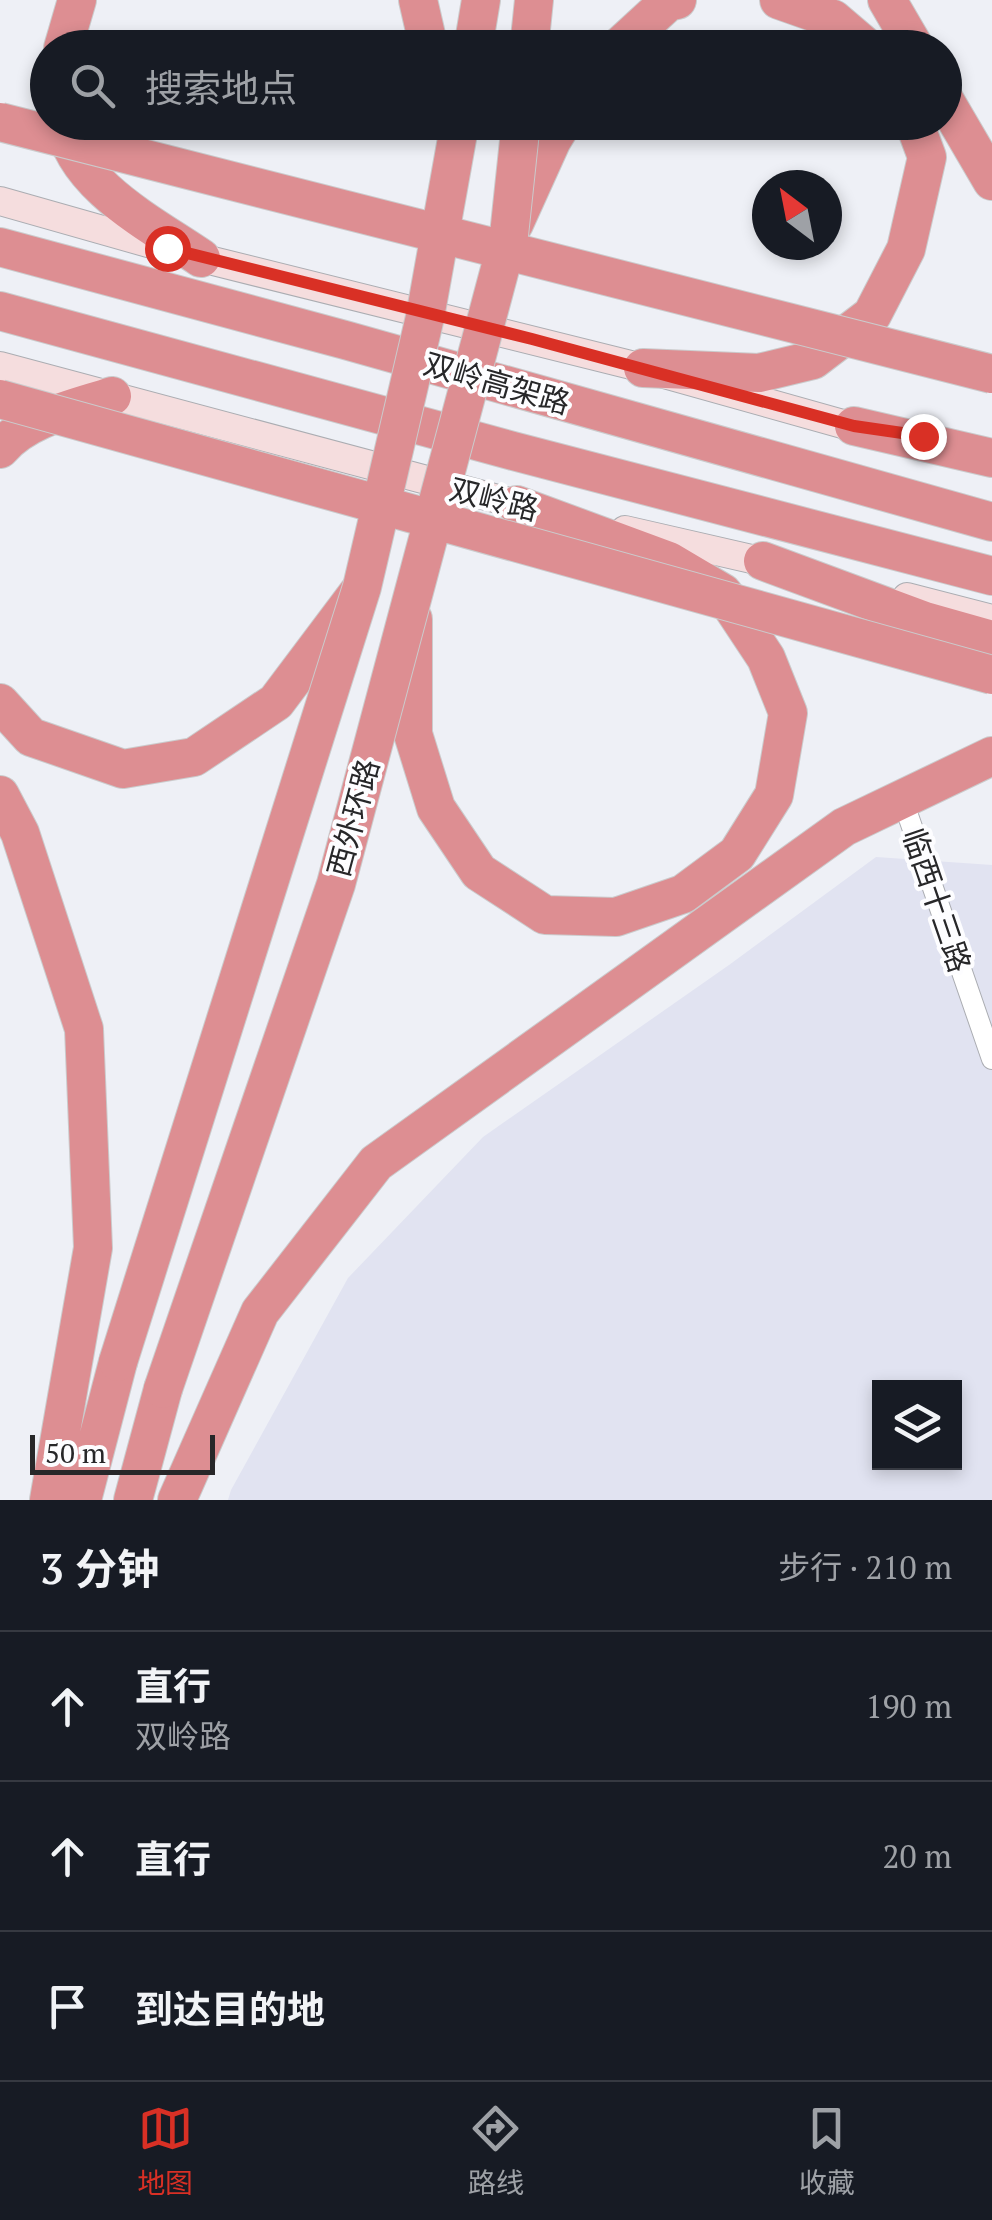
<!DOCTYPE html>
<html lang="zh">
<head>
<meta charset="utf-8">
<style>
	body { margin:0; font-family:"PT Serif","Noto Sans SC",serif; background:#242831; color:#f1f3f6 }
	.controls { position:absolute; right:30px; bottom:30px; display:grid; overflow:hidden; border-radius:0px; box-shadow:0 5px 15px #0003 }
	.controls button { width:90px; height:90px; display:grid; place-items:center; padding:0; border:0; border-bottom:2px solid #363941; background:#171b24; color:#f1f3f6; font:50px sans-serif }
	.compass { position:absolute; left:752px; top:170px; width:90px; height:90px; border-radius:50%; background:#171b24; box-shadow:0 5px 15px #0003; rotate:328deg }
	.scale { position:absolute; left:30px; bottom:25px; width:185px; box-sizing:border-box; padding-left:10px; border:5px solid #272729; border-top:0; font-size:28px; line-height:35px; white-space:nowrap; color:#272729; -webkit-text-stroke:8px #fdfdff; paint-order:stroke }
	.stop { position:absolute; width:30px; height:30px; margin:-22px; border:8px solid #d93025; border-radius:50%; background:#fff }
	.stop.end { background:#d93025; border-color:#fff; box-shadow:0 2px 10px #0008 }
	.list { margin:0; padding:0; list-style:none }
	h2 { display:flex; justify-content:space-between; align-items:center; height:130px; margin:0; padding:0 40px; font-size:42px }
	h2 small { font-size:32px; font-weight:400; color:#9ea1a6 }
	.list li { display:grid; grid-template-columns:65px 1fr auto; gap:30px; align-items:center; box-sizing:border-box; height:150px; padding:0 40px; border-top:2px solid #363941 }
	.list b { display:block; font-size:38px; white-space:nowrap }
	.list p { margin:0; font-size:32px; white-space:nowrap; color:#9ea1a6 }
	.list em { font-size:32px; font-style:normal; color:#9ea1a6 }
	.icon { flex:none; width:55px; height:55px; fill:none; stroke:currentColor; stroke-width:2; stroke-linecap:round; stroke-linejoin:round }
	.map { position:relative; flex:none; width:992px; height:1500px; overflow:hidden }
	.search { position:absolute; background:#171b24; box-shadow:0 5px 15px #0003; left:30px; right:30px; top:30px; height:110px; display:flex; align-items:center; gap:25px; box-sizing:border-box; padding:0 35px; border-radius:55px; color:#9ea1a6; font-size:38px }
	.sheet { height:580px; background:#171b24 }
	nav { display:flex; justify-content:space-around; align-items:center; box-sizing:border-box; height:140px; border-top:2px solid #363941; background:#171b24; font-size:28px; color:#9ea1a6 }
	nav a { display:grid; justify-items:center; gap:5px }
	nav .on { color:#d93025 }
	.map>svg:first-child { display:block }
	.built { fill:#e1e3f1; fill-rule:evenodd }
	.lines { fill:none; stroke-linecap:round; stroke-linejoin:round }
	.street-casing { stroke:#abadb2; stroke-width:22 }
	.secondary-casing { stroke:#abadb2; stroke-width:30 }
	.highway-casing { stroke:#cbcbcc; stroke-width:40 }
	.street { stroke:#fff; stroke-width:20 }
	.secondary { stroke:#f5ddde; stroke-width:28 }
	.highway { stroke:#dd8e92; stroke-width:38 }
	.highway-bridge-casing { stroke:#cbcbcc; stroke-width:40; stroke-linecap:butt }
	.highway-bridge { stroke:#dd8e92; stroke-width:38 }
	.route { stroke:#d93025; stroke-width:12 }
	.labels { text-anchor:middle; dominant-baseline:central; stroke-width:8; stroke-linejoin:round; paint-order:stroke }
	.street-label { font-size:30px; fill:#272729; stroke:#fdfdff }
</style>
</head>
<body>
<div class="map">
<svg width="992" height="1500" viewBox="0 0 992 1500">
	<rect width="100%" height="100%" fill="#eef0f6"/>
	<!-- built -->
	<path class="built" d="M876,857L992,865V1500H228L231,1490L348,1278L483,1137L729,965ZM880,1388H954V1462H880Z"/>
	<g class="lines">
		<!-- street casing -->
		<g class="street-casing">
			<path id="street" d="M902,798L992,1059"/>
		</g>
		<!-- secondary casing -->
		<g class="secondary-casing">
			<path id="secondary" d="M0,201L201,258L643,368L871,432
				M0,366L535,509
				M625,530L778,565
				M907,597L992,619"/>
		</g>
		<!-- highway casing -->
		<g class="highway-casing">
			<path id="highway" d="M418,0L429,48
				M779,0L833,19L867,48
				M887,0L915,48
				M63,48L77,0
				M473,48L481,0
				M529,48L534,0
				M618,48L668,2L677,0
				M944,99L992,181
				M64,122C73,185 153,225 201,258
				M514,224L552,140L563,122
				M0,247L345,340L992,522
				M0,311L513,451L992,576
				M643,368L759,373L813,360L872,315L906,249L927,157L914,122
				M854,426L992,458
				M0,449C26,418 75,408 112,396
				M763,561L925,621L992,640
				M413,619V734L436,808L479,872L545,915L616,917L683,894L737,854L774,795L788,713L766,658L723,593L669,561L517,505
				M0,703L31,737L123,769L194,757L276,702L358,593
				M0,795L20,833L84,1029L93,1248L49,1500
				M82,1500L118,1362
				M133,1500L163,1389
				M177,1500L260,1312L376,1163L844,827L992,756"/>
		</g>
		<!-- street -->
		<use href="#street" class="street"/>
		<!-- secondary -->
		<use href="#secondary" class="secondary"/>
		<!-- highway -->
		<use href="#highway" class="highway"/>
		<!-- highway-bridge casing -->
		<g class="highway-bridge-casing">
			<path id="highway-bridge" d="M0,122L992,374
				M0,399L992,675
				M118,1362L362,587L425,317L460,122
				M163,1389L336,884L509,235L521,122"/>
		</g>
		<!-- highway-bridge -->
		<use href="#highway-bridge" class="highway-bridge"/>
	</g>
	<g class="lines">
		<!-- route -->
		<path class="route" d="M167,248L532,339L854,426L923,436"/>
	</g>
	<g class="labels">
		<!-- street labels -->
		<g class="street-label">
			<text transform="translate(497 383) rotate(16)">双岭高架路</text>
			<text transform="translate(494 499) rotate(14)">双岭路</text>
			<text transform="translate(353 818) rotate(-75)">西外环路</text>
			<text transform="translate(937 900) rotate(71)">临西十三路</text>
		</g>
	</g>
</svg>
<div class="controls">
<button><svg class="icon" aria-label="layers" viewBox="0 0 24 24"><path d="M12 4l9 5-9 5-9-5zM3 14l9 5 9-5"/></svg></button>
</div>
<svg class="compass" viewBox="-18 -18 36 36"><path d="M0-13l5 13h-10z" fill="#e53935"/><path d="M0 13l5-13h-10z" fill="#9ea1a6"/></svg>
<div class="scale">50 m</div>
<div class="stop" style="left:167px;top:248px"></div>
<div class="stop end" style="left:923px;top:436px"></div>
<div class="search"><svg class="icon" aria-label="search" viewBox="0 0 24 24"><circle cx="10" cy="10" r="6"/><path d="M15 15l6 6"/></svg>搜索地点</div>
</div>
<section class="sheet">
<h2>3 分钟<small>步行 · 210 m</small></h2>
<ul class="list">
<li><svg class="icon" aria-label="ahead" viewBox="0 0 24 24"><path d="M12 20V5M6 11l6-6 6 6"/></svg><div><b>直行</b><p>双岭路</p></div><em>190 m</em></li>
<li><svg class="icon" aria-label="ahead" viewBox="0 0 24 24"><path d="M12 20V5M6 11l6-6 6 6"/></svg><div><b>直行</b></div><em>20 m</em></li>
<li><svg class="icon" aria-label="arrive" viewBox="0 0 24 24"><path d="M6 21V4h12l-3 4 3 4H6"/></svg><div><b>到达目的地</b></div></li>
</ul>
</section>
<nav>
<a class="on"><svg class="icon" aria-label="map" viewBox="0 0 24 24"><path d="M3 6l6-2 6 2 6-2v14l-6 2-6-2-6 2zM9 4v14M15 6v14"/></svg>地图</a>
<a><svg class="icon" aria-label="directions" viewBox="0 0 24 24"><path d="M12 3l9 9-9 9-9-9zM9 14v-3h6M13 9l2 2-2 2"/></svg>路线</a>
<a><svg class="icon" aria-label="saved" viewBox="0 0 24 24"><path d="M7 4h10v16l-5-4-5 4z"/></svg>收藏</a>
</nav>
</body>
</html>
